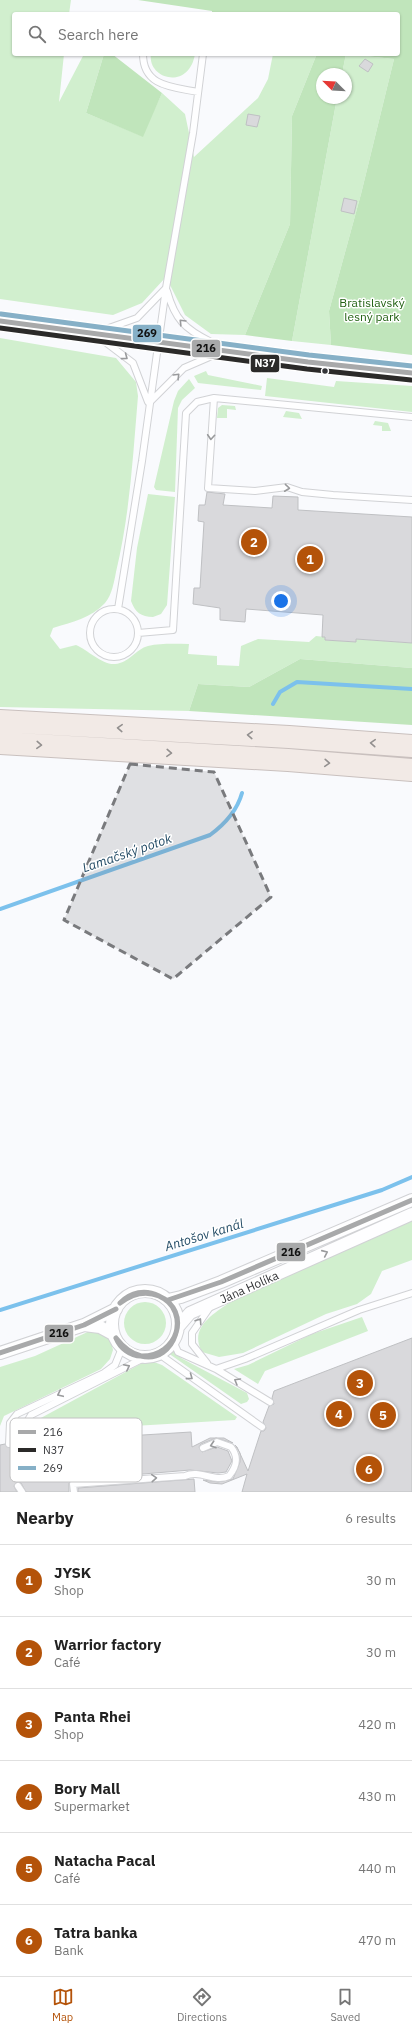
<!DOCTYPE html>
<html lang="en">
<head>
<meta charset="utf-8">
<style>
	body { margin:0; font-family:"IBM Plex Sans",sans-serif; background:#f6f6f6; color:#222 }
	.compass { position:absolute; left:316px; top:68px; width:36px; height:36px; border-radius:50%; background:#fff; box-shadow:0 1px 3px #0004; rotate:294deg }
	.you { position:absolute; left:281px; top:601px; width:14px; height:14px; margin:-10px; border:3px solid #fff; border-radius:50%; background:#1a73e8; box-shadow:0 0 0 6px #1a73e833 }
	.badge { display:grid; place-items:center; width:26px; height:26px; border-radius:50%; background:#b45309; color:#fff; font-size:13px; font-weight:700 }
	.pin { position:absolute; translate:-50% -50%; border:2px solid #fff; box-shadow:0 1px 4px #0006 }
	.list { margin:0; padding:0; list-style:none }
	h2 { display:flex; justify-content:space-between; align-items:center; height:52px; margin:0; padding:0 16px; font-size:17px }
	h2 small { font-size:13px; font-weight:400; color:#767676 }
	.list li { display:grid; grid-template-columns:26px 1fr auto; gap:12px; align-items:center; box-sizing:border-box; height:72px; padding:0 16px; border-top:1px solid #e0e0e0 }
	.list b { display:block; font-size:15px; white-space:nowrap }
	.list p { margin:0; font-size:13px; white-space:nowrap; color:#767676 }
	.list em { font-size:13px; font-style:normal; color:#767676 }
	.icon { flex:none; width:22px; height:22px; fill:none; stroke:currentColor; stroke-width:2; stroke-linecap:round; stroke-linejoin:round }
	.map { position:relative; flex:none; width:412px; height:1492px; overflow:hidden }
	.search { position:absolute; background:#fff; box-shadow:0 1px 3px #0004; left:12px; right:12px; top:12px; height:44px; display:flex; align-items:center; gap:10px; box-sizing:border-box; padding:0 14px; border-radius:4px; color:#767676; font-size:15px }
	.sheet { height:484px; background:#fff }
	nav { display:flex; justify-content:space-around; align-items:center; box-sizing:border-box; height:56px; border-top:1px solid #e0e0e0; background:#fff; font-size:11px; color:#767676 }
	nav a { display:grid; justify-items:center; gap:2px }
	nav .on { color:#b45309 }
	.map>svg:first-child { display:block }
	.green { fill:#d1efce }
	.forest { fill:#c0e5bb }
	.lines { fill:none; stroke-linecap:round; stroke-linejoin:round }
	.stream { stroke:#7cc1ec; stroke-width:4 }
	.building { fill:#d9d9dc; stroke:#bfc0c3 }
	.lane-casing { stroke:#d1d2d5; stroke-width:8 }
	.street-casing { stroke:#d1d2d5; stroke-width:14 }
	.primary-casing { stroke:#c9c0be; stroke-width:21 }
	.highway-casing { stroke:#c9c0be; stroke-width:24 }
	.lane { stroke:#fefeff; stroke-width:6 }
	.street { stroke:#fefeff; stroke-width:12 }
	.primary { stroke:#f7f2ef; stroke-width:19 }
	.highway { stroke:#f2eae6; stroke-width:22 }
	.bus-1-casing { stroke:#fff; stroke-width:8 }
	.bus-2-casing { stroke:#fff; stroke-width:8 }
	.bus-3-casing { stroke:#fff; stroke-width:8 }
	.bus-1 { stroke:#a8a9aa; stroke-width:5 }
	.bus-2 { stroke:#2b2a29; stroke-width:5 }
	.bus-3 { stroke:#86b0c7; stroke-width:5 }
	.oneway { stroke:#999a9c }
	.oneway2 { stroke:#93908f }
	.marked { fill:#797a7d; fill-opacity:0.2; stroke:#797a7d; stroke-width:3; stroke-dasharray:8 5; stroke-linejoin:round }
	.bus-dot { fill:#343538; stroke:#fff; stroke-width:1.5 }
	.labels { text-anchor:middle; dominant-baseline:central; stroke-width:3; stroke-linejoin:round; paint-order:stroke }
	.park-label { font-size:12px; fill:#226113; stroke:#fff }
	.street-label { font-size:12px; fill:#343538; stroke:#fff }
	.water-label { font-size:13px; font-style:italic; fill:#244c66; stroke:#fff }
	.key { fill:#fff; stroke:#c2c2c3; stroke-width:1 }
	.key-label { font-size:11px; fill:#343538 }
	.line-badge { stroke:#fff; stroke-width:1.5 }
	.badge-label { font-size:11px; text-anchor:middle; font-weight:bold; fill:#fff }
	.pale-badge-label { font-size:11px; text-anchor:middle; font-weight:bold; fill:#111 }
</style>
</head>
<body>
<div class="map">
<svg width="412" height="1492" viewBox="0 0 412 1492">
	<rect width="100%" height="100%" fill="#f9fafd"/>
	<!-- green -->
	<path class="green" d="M0,0H71L69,14H14V54H64L59,102L84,54H104L86,113L142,136L162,93L185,114L194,157L258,98L268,79L273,54H314L316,56L292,116L290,224L245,335L211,334L185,315L166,277L142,303L113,315L0,299Z
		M151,54H195C189,91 147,79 151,54Z
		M346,54L394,59L361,194L329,311L331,345L292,341L337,98H346V74H342Z
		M0,338L116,358L136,382L138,396C133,455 130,514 116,572C114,582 112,595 105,603C91,618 72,622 53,628L50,636L60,649L76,645C88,650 102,665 115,664C129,663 136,649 148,646C161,643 176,644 189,644L188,654L217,656V665L239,666L241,646L258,639L309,642L316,636L325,637V640L356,642V639L412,643V668L300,659L249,687L198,684L189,711L0,707Z
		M206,371L208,375L262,386L261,390L198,383L194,376Z
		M267,378L334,387L336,381L412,386V412L265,396Z
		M189,379L195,388L182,400L178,408L175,492L156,490L154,487L174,401L178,391Z
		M222,405L235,406L236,410L227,409V418H217L218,408Z
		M286,411L299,413L302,419L283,417Z
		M375,421L388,423L391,431H382V426L373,425Z
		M148,494L175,497L167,605L161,614L153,617C141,617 135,612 131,601L137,548Z
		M412,1220V1260L382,1271L371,1294L357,1304L326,1314L243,1353L219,1357L202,1352C188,1327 215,1313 232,1301Z
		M124 1323a21 21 0 1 1 42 0a21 21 0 1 1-42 0Z
		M362,1317L368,1331L265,1371L258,1384L234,1369L248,1365L312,1334Z
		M92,1330C104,1333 111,1338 113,1350L110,1359L101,1369L4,1416L0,1426V1367L35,1356Z
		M173,1348L181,1358L247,1393L249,1399L247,1402L241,1404L168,1353Z
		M146,1361L154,1362L162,1365L237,1417L235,1420L32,1432L35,1422L39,1419Z"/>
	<!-- forest -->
	<path class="forest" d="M138,0H412V355L331,345L329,311L361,194L394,59L346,54L342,74H322V98H337L292,341L245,335L290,224L292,116L316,56L314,54H398V14H212V11Z
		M104,54H112L162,93L143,137L86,113Z
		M300,659L412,668V725L189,711L198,684L249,687Z"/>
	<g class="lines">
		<!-- stream -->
		<path class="stream" d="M273,704L280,692L297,682L412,689
			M0,909L210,835C225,824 237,811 242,793
			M0,1310L382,1190L412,1177"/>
	</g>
	<!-- building -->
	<path class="building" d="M365,59L373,64L368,72L359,66Z
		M248,114L260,116L257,127L246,125Z
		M344,198L357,201L354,214L341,211Z
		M207,492L225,494L223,505L272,508L273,496L298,497V510L412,517V643L356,639V642L325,640V637H322L323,615L246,609L245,622L220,620V608L193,604L194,588H200L204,522L198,521L199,505H205Z
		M412,1338V1492H242L247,1474L222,1484L210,1483L203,1480L218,1482L233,1479L240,1462V1453L235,1445L237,1447L248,1471L261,1431H264L266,1428L263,1422L269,1406L274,1404L272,1398L274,1391Z
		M191,1432L192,1447L210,1438H224L233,1443L216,1438L201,1444L199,1447L202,1452L217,1447L228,1451L232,1461L226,1472L218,1473L190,1470L73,1480L69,1483V1492H26L21,1483L17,1482L14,1486L17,1492H0V1445L5,1444L9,1448L14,1444L21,1443L25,1447L30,1442Z
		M194,1479L195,1492H78V1488Z"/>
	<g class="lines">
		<!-- lane casing -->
		<g class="lane-casing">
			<path id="lane" d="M143,54C143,87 173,87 198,92
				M167,291C175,320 185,329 211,342
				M106,329L137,318L166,288
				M104,341L133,363L148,402
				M214,398L208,488L255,491L287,487L302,492L333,495L412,500
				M149,403L184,368L214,355
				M118,609L142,461L166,288L193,133L203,54
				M90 633a24 24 0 1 1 48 0a24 24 0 1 1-48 0Z
				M138,633L173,630L186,413L197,402L214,398L412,417
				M173,1341L178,1352L216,1369L270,1402
				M159,1354L262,1427
				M207,1363L192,1344V1333L210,1307
				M216,1369L245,1359L359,1310L412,1293
				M25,1443V1425L31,1415L146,1357
				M9,1444L10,1423L17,1414L104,1373L115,1365L122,1348
				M18,1486L22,1492
				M74,1492L73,1484L185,1476C200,1469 214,1483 229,1476C237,1466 239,1457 231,1447L217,1442L203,1448"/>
		</g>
		<!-- street casing -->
		<g class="street-casing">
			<path id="street" d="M112 1324a33 33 0 1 1 66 0a33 33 0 1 1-66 0Z
				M168,1300L181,1297L221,1282L412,1200
				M84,1325L100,1327L113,1334
				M178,1327L190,1313L412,1214
				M0,1353L84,1325L116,1309"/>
		</g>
		<!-- primary casing -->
		<g class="primary-casing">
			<path id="primary" d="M0,321L308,362L412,373"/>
		</g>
		<!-- highway casing -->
		<g class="highway-casing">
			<path id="highway" d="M0,721L289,737L412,746
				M0,743L288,760L412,770"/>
		</g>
		<!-- lane -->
		<use href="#lane" class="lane"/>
		<!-- street -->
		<use href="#street" class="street"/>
		<!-- primary -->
		<use href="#primary" class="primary"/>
		<!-- highway -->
		<use href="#highway" class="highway"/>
		<!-- bus-1 casing -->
		<g class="bus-1-casing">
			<path id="bus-1" d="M0,321L308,362L412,373
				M168,1300L221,1282L412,1200
				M120,1303C131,1292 145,1289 159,1296
				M120,1303C132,1294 145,1290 159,1296
				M116,1338C123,1347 130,1353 141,1356
				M116,1338C120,1348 130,1356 141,1356
				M0,1353L84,1325L116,1309
				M141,1356C178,1357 192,1311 159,1296
				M141,1356C175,1365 193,1310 159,1296"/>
		</g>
		<!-- bus-2 casing -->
		<g class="bus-2-casing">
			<path id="bus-2" d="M0,328L307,369L411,380"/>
		</g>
		<!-- bus-3 casing -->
		<g class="bus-3-casing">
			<path id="bus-3" d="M1,314L309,355L412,366"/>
		</g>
		<!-- bus-1 -->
		<use href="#bus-1" class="bus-1"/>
		<!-- bus-2 -->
		<use href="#bus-2" class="bus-2"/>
		<!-- bus-3 -->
		<use href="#bus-3" class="bus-3"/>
	</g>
	<!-- one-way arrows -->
	<defs><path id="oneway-chevron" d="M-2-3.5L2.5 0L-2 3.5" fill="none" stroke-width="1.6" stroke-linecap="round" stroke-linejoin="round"/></defs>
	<g class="oneway">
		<use href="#oneway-chevron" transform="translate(182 322) rotate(-134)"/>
		<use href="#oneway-chevron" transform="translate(125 357) rotate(37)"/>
		<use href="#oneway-chevron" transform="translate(177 376) rotate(-45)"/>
		<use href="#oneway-chevron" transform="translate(211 437) rotate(94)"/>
		<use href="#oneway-chevron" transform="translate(287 488) rotate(6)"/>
		<use href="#oneway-chevron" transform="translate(325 1253) rotate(-24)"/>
		<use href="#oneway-chevron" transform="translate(199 1321) rotate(-56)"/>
		<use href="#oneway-chevron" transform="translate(127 1367) rotate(-27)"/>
		<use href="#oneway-chevron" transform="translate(190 1377) rotate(36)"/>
		<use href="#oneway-chevron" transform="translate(237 1381) rotate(-150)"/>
		<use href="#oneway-chevron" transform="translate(60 1394) rotate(155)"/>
		<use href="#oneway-chevron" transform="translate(213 1445) rotate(162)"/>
		<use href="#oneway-chevron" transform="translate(154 1478) rotate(-4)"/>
	</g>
	<g class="oneway2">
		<use href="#oneway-chevron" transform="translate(120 728) rotate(-177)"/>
		<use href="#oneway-chevron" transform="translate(250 735) rotate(-177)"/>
		<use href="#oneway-chevron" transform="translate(373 743) rotate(-176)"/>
		<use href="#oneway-chevron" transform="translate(39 745) rotate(3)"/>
		<use href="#oneway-chevron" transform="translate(169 753) rotate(3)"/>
		<use href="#oneway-chevron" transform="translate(327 763) rotate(4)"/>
	</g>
	<!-- marked area -->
	<path class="marked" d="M130,764L214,772L271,897L173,979L64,920Z"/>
	<!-- markers -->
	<circle class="bus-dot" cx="325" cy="371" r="3.5"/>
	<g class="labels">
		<!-- park labels -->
		<g class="park-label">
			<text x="372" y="302">Bratislavský<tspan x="372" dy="14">lesný park</tspan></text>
		</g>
		<!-- street labels -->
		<g class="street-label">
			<text transform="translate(249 1287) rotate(-24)">Jána Holíka</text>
		</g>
		<!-- water labels -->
		<g class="water-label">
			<text transform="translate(127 853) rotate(-19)">Lamačský potok</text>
			<text transform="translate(204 1235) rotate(-17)">Antošov kanál</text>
		</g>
	</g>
	<!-- legend -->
	<rect x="10" y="1418" width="132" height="64" rx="6" class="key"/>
	<rect x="18" y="1430" width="18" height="4" fill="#a8a9aa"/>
	<rect x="18" y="1448" width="18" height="4" fill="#2b2a29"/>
	<rect x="18" y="1466" width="18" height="4" fill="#86b0c7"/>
	<g class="key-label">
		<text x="43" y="1436">216</text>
		<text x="43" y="1454">N37</text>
		<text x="43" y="1472">269</text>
	</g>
	<g class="line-badge">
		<rect x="132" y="324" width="30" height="19" rx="4" fill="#86b0c7"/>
		<rect x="191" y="339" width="30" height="19" rx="4" fill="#a8a9aa"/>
		<rect x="250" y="354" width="30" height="19" rx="4" fill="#2b2a29"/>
		<rect x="276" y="1242" width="30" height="20" rx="4" fill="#a8a9aa"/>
		<rect x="44" y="1324" width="30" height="19" rx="4" fill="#a8a9aa"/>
	</g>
	<g class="badge-label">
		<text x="265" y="367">N37</text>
	</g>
	<g class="pale-badge-label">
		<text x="147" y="337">269</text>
		<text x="206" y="352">216</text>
		<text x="291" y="1256">216</text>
		<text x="59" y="1337">216</text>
	</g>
</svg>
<svg class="compass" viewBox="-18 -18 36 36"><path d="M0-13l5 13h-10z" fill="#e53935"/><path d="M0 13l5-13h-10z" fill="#767676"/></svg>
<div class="you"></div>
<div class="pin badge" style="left:310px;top:559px">1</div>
<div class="pin badge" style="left:254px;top:542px">2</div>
<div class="pin badge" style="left:360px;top:1383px">3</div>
<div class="pin badge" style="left:339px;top:1414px">4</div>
<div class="pin badge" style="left:383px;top:1415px">5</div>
<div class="pin badge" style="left:369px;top:1469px">6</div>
<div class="search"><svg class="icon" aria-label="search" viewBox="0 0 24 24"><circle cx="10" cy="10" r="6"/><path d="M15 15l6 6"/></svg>Search here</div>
</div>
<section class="sheet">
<h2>Nearby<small>6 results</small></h2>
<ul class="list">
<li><span class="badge">1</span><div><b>JYSK</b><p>Shop</p></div><em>30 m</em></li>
<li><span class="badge">2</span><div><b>Warrior factory</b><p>Café</p></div><em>30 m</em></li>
<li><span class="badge">3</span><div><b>Panta Rhei</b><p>Shop</p></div><em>420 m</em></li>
<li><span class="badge">4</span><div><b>Bory Mall</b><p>Supermarket</p></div><em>430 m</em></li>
<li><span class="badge">5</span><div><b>Natacha Pacal</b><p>Café</p></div><em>440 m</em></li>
<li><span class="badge">6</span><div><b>Tatra banka</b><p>Bank</p></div><em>470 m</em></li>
</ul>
</section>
<nav>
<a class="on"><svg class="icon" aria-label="map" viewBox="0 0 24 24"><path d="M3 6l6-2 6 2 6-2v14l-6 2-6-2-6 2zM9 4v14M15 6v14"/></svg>Map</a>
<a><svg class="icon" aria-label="directions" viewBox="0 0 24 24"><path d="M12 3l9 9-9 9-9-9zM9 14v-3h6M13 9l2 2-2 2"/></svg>Directions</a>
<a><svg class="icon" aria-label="saved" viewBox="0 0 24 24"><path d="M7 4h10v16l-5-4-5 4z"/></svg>Saved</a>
</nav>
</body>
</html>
